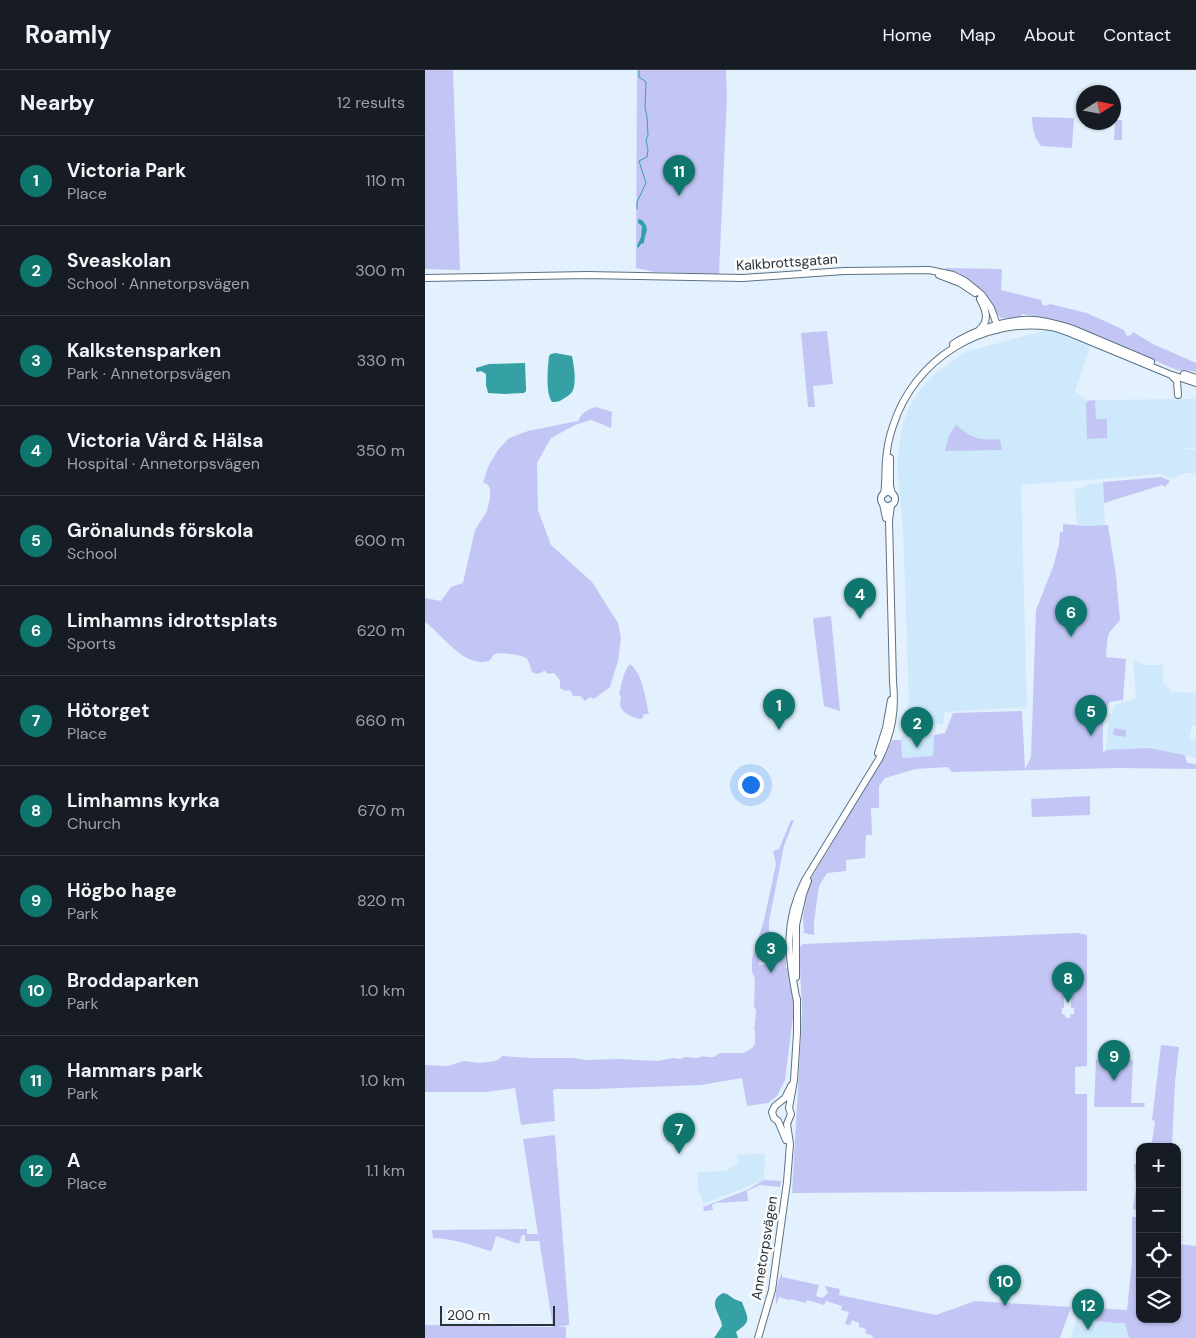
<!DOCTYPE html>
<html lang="en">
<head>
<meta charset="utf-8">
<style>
	body { margin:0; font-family:"DM Sans",sans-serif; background:#20242c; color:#f1f3f6 }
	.controls { position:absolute; right:15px; bottom:15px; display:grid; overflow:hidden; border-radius:10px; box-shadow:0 1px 4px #0004 }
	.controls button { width:45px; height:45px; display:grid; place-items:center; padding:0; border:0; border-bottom:1px solid #363941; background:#171b24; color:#f1f3f6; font:25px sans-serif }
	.compass { position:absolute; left:651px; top:15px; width:45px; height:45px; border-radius:50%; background:#171b24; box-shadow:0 1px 4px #0004; rotate:79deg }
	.scale { position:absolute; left:15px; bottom:12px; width:115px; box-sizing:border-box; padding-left:5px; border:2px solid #28323a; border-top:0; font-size:14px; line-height:18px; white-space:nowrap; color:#28323a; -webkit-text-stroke:4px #fcfcfc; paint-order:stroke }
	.you { position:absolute; left:325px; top:714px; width:18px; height:18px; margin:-12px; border:4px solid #fff; border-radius:50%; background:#1a73e8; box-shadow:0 0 0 8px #1a73e833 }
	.badge { display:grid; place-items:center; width:32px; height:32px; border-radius:50%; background:#0f766e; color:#fff; font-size:16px; font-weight:700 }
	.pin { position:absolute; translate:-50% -41px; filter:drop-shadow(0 1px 2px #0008) }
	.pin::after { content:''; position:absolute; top:26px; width:18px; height:15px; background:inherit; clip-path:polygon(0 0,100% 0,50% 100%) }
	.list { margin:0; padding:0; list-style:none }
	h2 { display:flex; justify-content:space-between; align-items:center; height:65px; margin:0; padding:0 20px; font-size:21px }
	h2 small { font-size:16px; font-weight:400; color:#9ea1a6 }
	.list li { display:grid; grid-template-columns:32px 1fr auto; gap:15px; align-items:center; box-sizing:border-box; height:90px; padding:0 20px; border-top:1px solid #363941 }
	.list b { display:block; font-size:19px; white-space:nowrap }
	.list p { margin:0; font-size:16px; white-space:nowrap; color:#9ea1a6 }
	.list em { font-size:16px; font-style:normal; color:#9ea1a6 }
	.icon { flex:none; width:28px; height:28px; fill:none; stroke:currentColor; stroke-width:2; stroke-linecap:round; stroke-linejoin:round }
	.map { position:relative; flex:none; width:771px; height:1268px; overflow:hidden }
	header { display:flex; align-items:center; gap:30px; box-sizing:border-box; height:70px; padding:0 25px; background:#171b24; border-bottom:1px solid #363941 }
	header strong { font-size:24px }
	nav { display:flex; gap:28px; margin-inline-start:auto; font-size:18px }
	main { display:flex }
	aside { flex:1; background:#171b24 }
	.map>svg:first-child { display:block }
	.built { fill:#cee8fc }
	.green { fill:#c3c6f5; fill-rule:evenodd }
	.water { fill:#36a1a5 }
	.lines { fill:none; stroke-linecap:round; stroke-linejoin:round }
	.stream { stroke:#36a1a5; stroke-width:1 }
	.secondary-casing { stroke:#5b7283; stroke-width:8 }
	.secondary { stroke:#fff; stroke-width:6 }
	.labels { text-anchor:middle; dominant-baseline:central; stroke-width:5; stroke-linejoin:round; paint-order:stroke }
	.street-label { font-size:14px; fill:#28323a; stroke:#fcfcfc }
</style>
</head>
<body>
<header>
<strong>Roamly</strong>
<nav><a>Home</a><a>Map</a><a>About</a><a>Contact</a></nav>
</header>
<main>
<aside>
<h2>Nearby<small>12 results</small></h2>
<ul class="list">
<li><span class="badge">1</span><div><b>Victoria Park</b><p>Place</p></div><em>110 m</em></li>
<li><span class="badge">2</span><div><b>Sveaskolan</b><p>School · Annetorpsvägen</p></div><em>300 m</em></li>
<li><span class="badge">3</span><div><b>Kalkstensparken</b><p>Park · Annetorpsvägen</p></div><em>330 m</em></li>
<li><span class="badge">4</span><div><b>Victoria Vård &amp; Hälsa</b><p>Hospital · Annetorpsvägen</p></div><em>350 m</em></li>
<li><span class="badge">5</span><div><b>Grönalunds förskola</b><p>School</p></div><em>600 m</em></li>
<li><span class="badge">6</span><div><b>Limhamns idrottsplats</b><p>Sports</p></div><em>620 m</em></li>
<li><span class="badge">7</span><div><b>Hötorget</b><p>Place</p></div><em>660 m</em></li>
<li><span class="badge">8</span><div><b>Limhamns kyrka</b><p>Church</p></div><em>670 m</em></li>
<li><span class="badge">9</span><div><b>Högbo hage</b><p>Park</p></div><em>820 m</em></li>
<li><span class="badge">10</span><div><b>Broddaparken</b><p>Park</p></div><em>1.0 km</em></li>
<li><span class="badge">11</span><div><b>Hammars park</b><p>Park</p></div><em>1.0 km</em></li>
<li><span class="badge">12</span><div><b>A</b><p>Place</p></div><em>1.1 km</em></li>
</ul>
</aside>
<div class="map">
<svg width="771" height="1268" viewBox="0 0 771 1268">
	<rect width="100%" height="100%" fill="#e2f1fd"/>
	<!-- built -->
	<path class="built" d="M626,259L662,272L665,277L650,321L661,330L771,329V378H762L758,380L771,379V403H760L750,407L746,409L737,404L596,415L602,637L520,642L518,654L479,656L484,632L478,459L472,393L477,355L485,336L496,319L511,303L540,282Z
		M678,412L680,455L662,456L652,454L649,419L657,418L664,414Z
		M708,590L721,595H738V612L747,622L771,623V655L767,656L764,668L771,670V688L752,683L681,680L684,644H687L690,635L711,628Z
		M509,665L508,686L476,688V666Z
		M338,1083L340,1086L339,1110L278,1134L273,1118L272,1102L304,1101V1098L313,1095L312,1085Z
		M652,1249L689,1253H701L704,1268H645Z"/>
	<!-- green -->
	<path class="green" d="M0,0H28L35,200L0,199Z
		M212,0H301L302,27L294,204L230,202L211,198Z
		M607,47L649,48L647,78L616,76C609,67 607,58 607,47Z
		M690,50H697V70H689Z
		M520,198L577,199L576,220L616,230L617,234L620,236L625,234L662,243L699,260L702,266L706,265L708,262L728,274L771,293V302L760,300L759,302L747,298L649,256L630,250L597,244L594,248L583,249L576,248L572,244L564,231L522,201Z
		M402,261L408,314L388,316L390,337H383L376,263Z
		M670,330L671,349H682V368L662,369L661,334L663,331Z
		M172,337L187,342L186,358L166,350L150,355L126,368L112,393L113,440L126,475L167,512L193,553L196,568L193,591L185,617L169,629L165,627L160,631L155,626H148L145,620L140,621L135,618V610L129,603L123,604L119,600L118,602L112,604L107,602C105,598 105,592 101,588C97,585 75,582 70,584C65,587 69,586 65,590C61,593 54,592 50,591C32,587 14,562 0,552V528L16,531L26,517L38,513L50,460L62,441L65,428V419L63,415L58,412L64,395L73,380L84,368L103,361L153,351C157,342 163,339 172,337Z
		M531,355C547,368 554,371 575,369L577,380L520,381L524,365Z
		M737,407L745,411L740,417L737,415L679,433L678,412Z
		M638,454L662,456L683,455L691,505L695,550L684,563L682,572L681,587L701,589L698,630L685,632C676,644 678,668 678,683L681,680L723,678L760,685L762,693L771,694V699L694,698L527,702L523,697L491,699L460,708L454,716V738H446L447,765H441L440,788L421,790V801L402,803L394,816L389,852V865L379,863L378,847L380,836L378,831L387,807L462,681L467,670H476L477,688L508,686L509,665L520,663L528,643L597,641L600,699L606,687L611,540L628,497L634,475L635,462H638Z
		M406,546L415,641L399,636L388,550L389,548Z
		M205,594C217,602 221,630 224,644H219L217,649C210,649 195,643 195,634C195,631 196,629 196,626L194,624C197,614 198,601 205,594Z
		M689,658L701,660V667L688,665Z
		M665,726V745L607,747L606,729Z
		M366,750H369L359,776L344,851V860L347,866C338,875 335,882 334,895C347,895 349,885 345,875L350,870L354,875L362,878L361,898H363L369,927V939L360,1010L352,1026L343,1033L322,1036L317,1008L276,1015L169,1019H131L128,1020L130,1051L96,1055L90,1018L61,1022H0V995L23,996L39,991L55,993L70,991L74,989L77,986L108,988H147L162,990L194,989L232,991L249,988L255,989L260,987L273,988L278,986L282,987H289L295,983H319L324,980L328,977L330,973V961L329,958L330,953L331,941L329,935L330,909L327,901V889L339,850L351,794L348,781L354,779Z
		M653,863L662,865V996L650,997V1024H662V1121L367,1123L376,964L377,939L374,878L378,874ZM646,927V938H649V944H646L645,948H641L639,944H637V938H639V928Z
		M736,975L754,977L750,1012L747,1077H723L724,1072H727L730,1051L727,1050Z
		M671,990H708L706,1033H720L719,1037H669Z
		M129,1065L130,1066L144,1250V1255L133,1257H141V1268H0V1255L128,1257L114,1169V1171H100V1165H97L94,1174L71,1166L67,1180L64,1181C45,1174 28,1169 8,1168L7,1160L102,1159V1164H113L98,1069Z
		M715,1090V1140L708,1139L711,1117L709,1095L712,1093Z
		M339,1110L356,1111L355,1117L335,1115L322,1121L323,1131L291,1133L287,1135L288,1140L279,1141L278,1137L322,1120Z
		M707,1147H715V1249H752V1174L771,1176V1268H704L700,1253H689L652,1249L656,1237L702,1240L707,1189Z
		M357,1203V1207L394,1215L391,1226L397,1228L403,1223L400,1216L415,1219L414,1225L511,1245L550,1231L646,1237L635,1268H447L448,1266L440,1263L441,1259L434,1257V1253L427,1250L425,1255L420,1254L424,1242L416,1240L417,1236L401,1231L399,1235L382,1230L381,1233L365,1229L364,1230L354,1227L351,1235C350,1224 352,1212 357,1203Z"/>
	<!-- water -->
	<path class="water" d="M213,149L217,150C226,160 220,161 219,173L216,174L213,178L212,176L216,167L217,156L213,153Z
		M130,283L147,286C149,296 152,313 147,322C145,325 141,327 138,329C134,332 131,332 127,332C120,321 123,298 124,286L126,284Z
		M100,293L101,318V321L99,323L80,324L63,323L61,315V304L56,301L52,302L51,300V298L64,294Z
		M298,1223L302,1224L309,1229L317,1232C324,1250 326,1251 311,1262L313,1268H289L297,1256C296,1244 281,1232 298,1223Z"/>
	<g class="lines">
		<!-- stream -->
		<path class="stream" d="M212,139V132L221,113L214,91L222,87L223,80L221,70L223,65L222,47L220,37L221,12L214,7V0"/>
		<!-- secondary casing -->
		<g class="secondary-casing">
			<path id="secondary" d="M514,205L535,213L550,223
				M0,208L162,205L318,208L419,201L504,200L528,205L540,211L550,219L557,225L566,238L572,255V260
				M554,260C565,251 561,240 555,229
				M528,274C548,261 575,252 598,250C615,249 632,254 648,259L726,292
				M759,304L771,308
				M747,306L752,311L753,325
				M465,388V416L467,424
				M456 429a7 7 0 1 1 14 0a7 7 0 1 1-14 0Z
				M459,424C461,413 460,401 461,390C462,378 464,367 468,356C489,289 557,247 626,257C633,258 639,261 645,263L744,304L771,313
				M458,434L461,448
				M453,683L461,658L466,630
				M371,907V855L378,824L383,811
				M372,932C363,886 358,853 380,810L454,689C467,663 471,641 468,612L464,451L466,435
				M361,1070L353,1051L349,1048L347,1042L350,1036L360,1028L366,1016
				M333,1268L347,1220L362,1112L365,1074L362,1054L366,1044L364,1038L369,1010L372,963V929"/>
		</g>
		<!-- secondary -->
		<use href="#secondary" class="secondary"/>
	</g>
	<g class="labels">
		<!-- street labels -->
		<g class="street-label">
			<text transform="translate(362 192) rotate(-4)">Kalkbrottsgatan</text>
			<text transform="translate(339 1178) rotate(-81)">Annetorpsvägen</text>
		</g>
	</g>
</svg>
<div class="controls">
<button>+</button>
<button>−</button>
<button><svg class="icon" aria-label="locate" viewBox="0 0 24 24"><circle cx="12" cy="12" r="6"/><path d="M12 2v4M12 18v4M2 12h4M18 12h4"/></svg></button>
<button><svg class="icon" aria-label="layers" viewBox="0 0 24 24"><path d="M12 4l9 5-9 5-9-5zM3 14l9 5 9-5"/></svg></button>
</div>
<svg class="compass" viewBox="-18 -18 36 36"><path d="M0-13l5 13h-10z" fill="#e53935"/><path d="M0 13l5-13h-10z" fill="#9ea1a6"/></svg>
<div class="scale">200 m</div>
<div class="you"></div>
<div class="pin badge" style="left:354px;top:660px">1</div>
<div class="pin badge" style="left:492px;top:678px">2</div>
<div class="pin badge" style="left:346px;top:903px">3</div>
<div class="pin badge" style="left:435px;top:549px">4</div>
<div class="pin badge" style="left:666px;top:666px">5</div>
<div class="pin badge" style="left:646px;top:567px">6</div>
<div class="pin badge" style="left:254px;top:1084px">7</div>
<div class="pin badge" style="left:643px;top:933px">8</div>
<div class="pin badge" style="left:689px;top:1011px">9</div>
<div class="pin badge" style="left:580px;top:1236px">10</div>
<div class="pin badge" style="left:254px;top:126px">11</div>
<div class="pin badge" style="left:663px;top:1260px">12</div>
</div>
</main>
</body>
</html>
